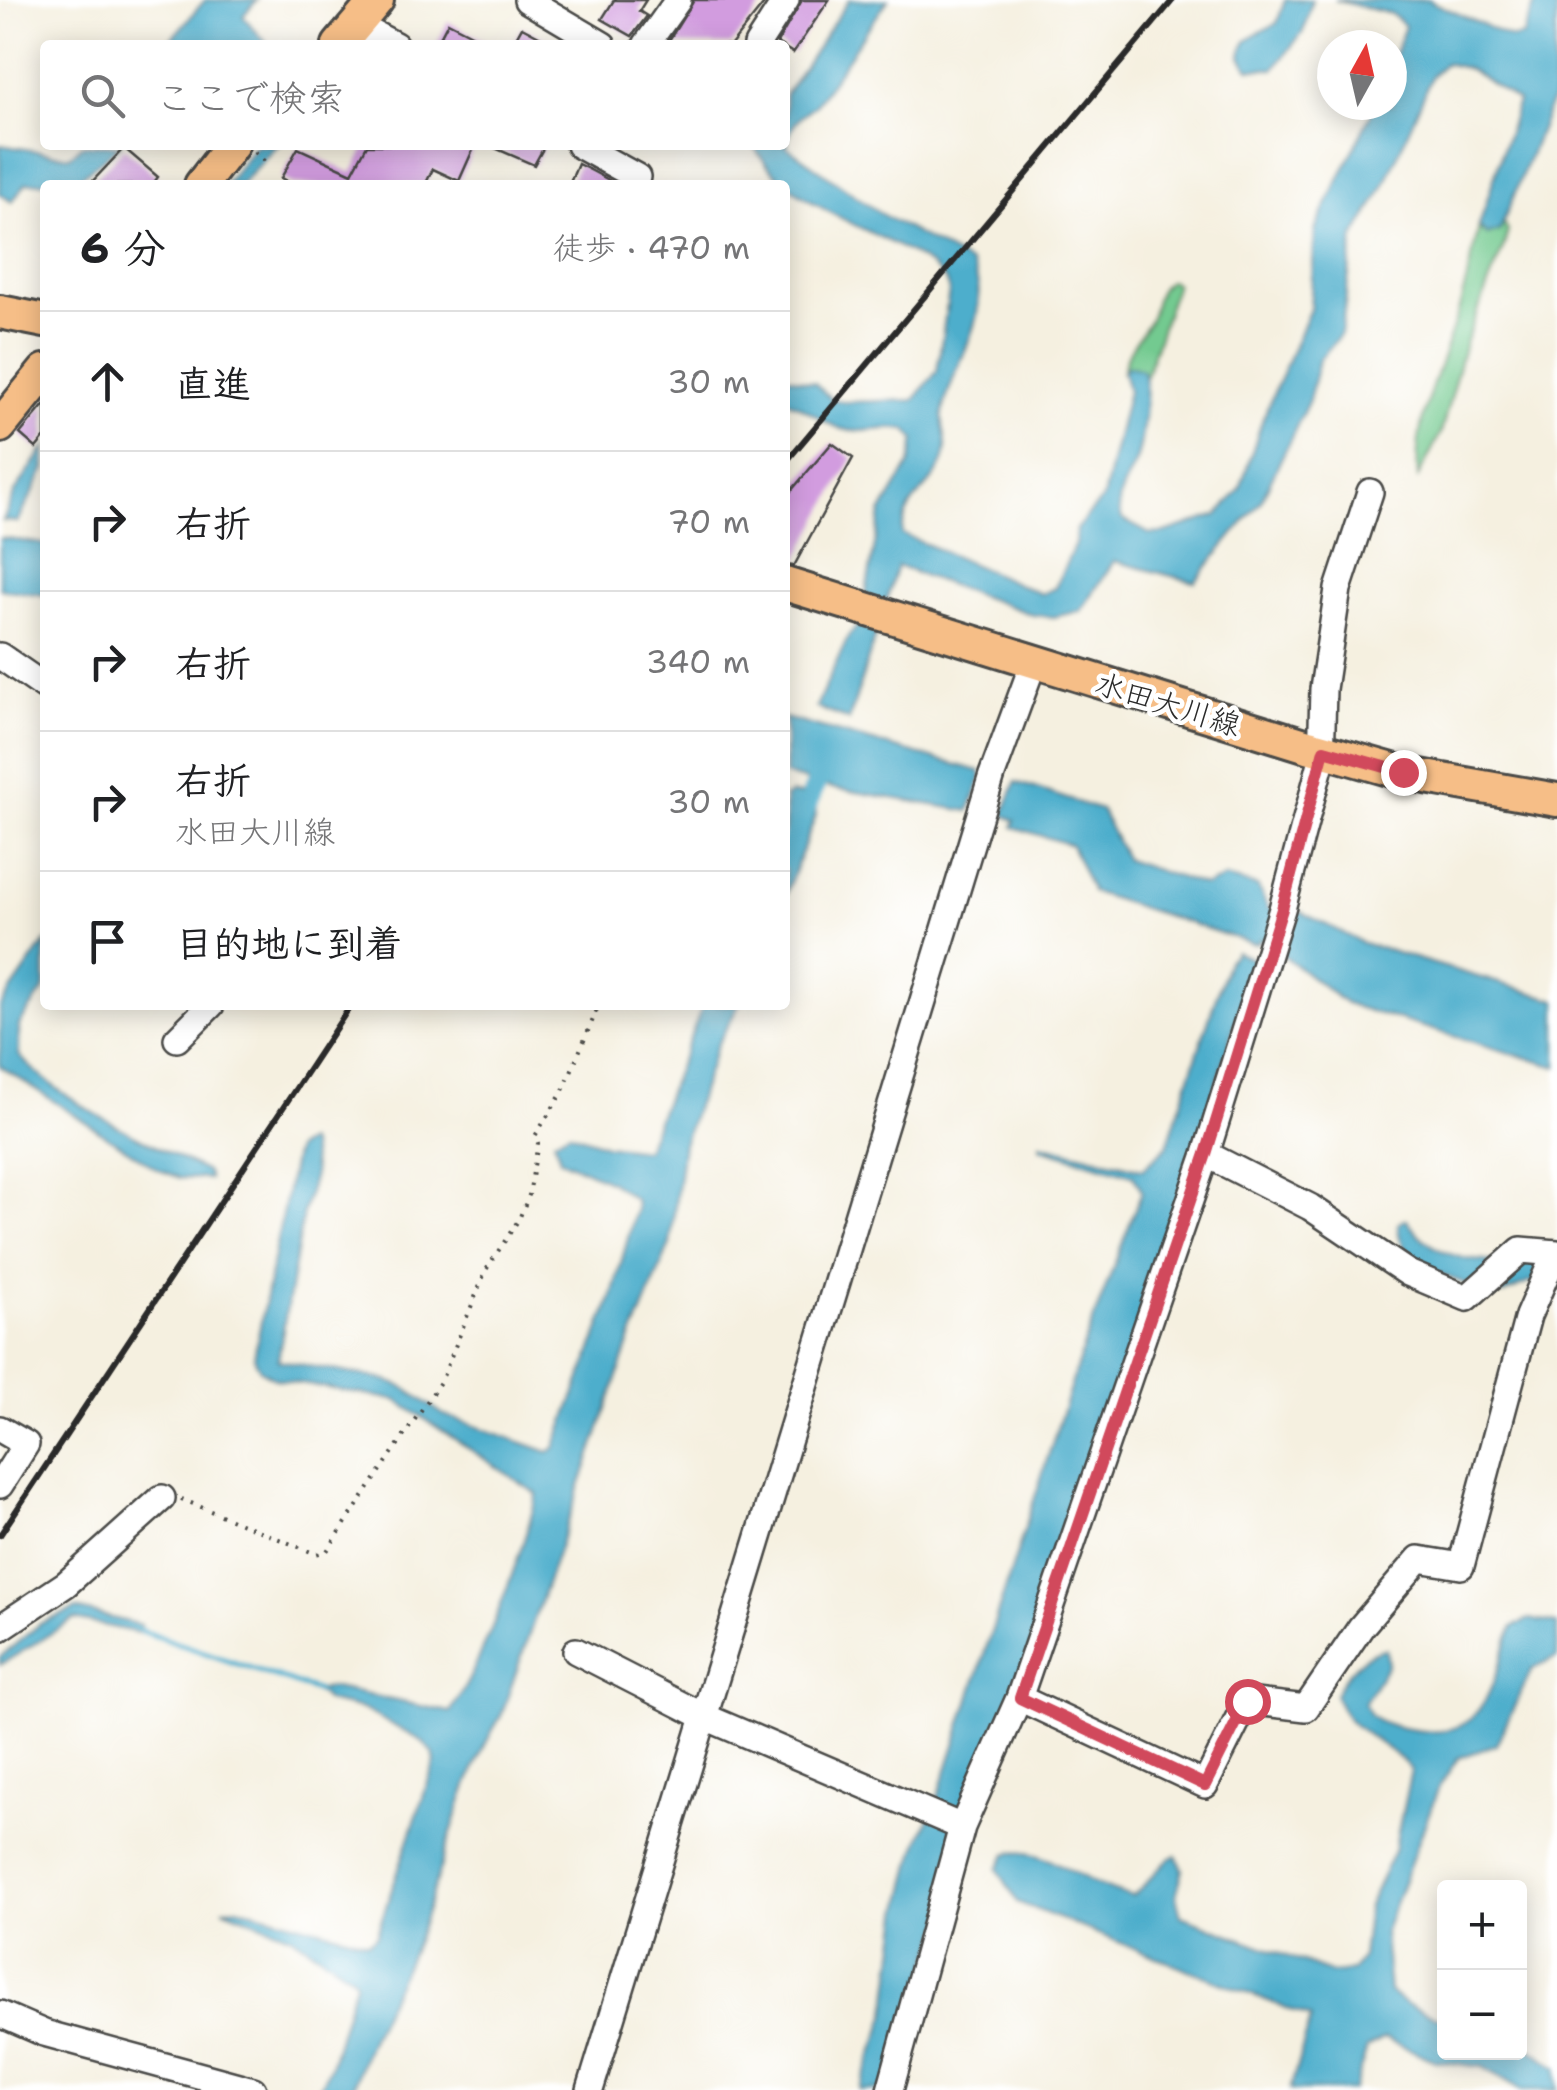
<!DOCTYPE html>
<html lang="ja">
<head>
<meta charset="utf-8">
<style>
	body { margin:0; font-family:"Shantell Sans","Klee One",sans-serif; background:#f2f2f2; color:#202124 }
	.controls { position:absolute; right:30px; bottom:30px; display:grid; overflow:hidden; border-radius:10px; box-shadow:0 5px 25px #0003 }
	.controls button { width:90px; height:90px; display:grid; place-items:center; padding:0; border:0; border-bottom:2px solid #e0e0e0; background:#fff; color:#202124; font:50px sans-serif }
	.compass { position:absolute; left:1317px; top:30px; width:90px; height:90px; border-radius:50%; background:#fff; box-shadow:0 5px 25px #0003; rotate:8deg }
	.stop { position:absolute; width:30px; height:30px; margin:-22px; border:8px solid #d1495b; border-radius:50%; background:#fff }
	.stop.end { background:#d1495b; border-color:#fff; box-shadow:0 2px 10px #0008 }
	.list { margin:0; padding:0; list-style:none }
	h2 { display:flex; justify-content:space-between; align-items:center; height:130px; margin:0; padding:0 40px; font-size:42px }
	h2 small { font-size:32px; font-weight:400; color:#757577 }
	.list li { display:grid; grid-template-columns:65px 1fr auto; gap:30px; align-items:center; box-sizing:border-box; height:140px; padding:0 40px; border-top:2px solid #e0e0e0 }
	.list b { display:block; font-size:38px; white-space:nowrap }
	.list p { margin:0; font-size:32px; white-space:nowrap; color:#757577 }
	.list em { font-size:32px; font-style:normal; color:#757577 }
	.icon { flex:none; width:55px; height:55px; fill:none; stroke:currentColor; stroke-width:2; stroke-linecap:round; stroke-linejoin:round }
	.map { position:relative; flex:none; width:1557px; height:2090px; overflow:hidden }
	.search { position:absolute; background:#fff; box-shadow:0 5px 25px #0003; left:40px; top:40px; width:750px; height:110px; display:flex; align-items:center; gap:25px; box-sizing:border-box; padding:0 35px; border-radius:10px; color:#757577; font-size:38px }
	.panel { position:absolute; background:#fff; box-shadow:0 5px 25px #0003; left:40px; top:180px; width:750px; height:830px; border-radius:10px }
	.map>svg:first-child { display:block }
	.green { fill:#73ca90; stroke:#4f7a5e; stroke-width:2.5 }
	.water { fill:#4daecc; stroke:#3c6c7c; stroke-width:2.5 }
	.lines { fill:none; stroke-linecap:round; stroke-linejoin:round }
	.stream { stroke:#4daecc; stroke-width:6 }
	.canal { stroke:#4daecc; stroke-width:20 }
	.building { fill:#d29cdf }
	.minor-casing { stroke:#494946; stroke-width:30 }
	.major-casing { stroke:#494946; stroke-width:38 }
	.path { stroke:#494946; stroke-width:4; stroke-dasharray:2.5 8; stroke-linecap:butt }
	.minor { stroke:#fff; stroke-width:25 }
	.major { stroke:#f6be87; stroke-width:32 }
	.rail { stroke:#2b2b2b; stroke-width:6 }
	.route { stroke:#d1495b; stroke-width:12 }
	.labels { text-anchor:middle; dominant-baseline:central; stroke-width:9; stroke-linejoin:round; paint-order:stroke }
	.street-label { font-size:30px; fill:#2b2b2b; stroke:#fff }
</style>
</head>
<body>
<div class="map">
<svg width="1557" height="2090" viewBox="0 0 1557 2090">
	<rect width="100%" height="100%" fill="#fff"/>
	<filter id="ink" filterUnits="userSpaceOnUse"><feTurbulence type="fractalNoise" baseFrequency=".01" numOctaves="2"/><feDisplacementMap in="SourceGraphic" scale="20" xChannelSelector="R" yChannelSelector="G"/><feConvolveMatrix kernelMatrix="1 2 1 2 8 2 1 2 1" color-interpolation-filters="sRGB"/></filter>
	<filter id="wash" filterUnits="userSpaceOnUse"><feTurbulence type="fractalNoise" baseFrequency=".0048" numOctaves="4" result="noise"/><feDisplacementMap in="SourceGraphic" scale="40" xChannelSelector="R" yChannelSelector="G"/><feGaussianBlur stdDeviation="2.25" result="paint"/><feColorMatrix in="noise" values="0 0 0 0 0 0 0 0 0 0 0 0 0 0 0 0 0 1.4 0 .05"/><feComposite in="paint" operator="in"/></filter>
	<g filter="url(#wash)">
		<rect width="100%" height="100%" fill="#f5f0e0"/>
		<!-- green -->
		<path class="green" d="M1504,222L1508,231L1504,246L1465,343L1441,433L1418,477C1413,420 1439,372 1456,318C1466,288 1472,257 1479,226L1482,232L1500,230Z
			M1170,280L1176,284L1146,376L1128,366L1123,371C1127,348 1138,340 1149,321C1157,306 1153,291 1170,280Z"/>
		<!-- water -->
		<path class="water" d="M205,0H257L243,16L268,45H166Z
			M849,0H888L815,105C800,115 788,128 787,147L883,215L971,264C997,313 951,365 943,412C940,433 952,439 942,464C931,491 903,499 902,534L1041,594L1055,588L1075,544L1076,529L1103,498L1128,391L1123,371L1128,366L1142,370C1150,383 1142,442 1137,458C1130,480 1112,495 1122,519L1150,534L1165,533L1218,515L1240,489L1263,418L1310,309L1315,230L1375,105H1392V62L1405,26L1391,14L1335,0H1428L1512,38L1523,36L1536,0H1557L1553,98L1500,230L1487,235L1479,226L1518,101L1469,69L1445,63L1433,74L1383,189L1354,239L1341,334L1319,360L1309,400L1261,501L1195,582L1114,561L1081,611L1053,617L1033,615L897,566L849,720L816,707L849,635L860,624L881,513L910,464L915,440L907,430C886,425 863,435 842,429C821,423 807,406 785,400V376L815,383L831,399L845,402L914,400L937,371L949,291L945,279L930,265C871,226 791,209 753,145H785V95Z
			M1285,0H1312L1303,32L1274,69H1249L1241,57C1243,33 1260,34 1277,23Z
			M0,145L70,156L82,145H120L75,181L26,183L12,202L0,194Z
			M256,145H278L240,185H225Z
			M45,447V469L18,522L3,521L15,492Z
			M0,538L45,544V595L0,589Z
			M785,718L980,771L982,778L969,811L832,788L785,775Z
			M1016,782L1101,810L1126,860L1205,886L1225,878L1257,886L1269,909H1295L1363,943L1557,1000V1067L1346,1004L1261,938L1258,943H1251L1092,892L1071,845L1013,827L1015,820L1003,815Z
			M791,794L803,795L815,805L816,815L785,896V797Z
			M45,942V988L19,1025V1055C61,1103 150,1143 207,1172L209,1179L179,1178L157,1169L0,1066V1007Z
			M1236,952L1255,960L1160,1265L887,2090H860L887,2013L900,1912L916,1849L938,1797L1085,1342L1142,1191L1133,1175L1041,1148V1144L1143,1169L1167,1146L1228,961Z
			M703,1005H739L717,1045L683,1144L670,1244L628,1347L501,1716C459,1783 444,1867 416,1941C396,1992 366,2036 353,2090H318L330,2066L355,1982L352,1976L292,1936L223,1908L238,1907L369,1942L376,1936L435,1762L433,1753L422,1741L362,1709L326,1701L317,1691L330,1687L450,1712C479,1672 525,1545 537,1494L396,1400L276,1379L260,1370L254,1357L295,1149L307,1142L310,1146L314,1175L303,1213L278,1360L382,1379L404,1387L444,1415L549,1452L555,1448L611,1299L636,1209L635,1200L611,1182L560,1159L554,1140L569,1132L606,1145L645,1150Z
			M1406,1219C1441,1272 1501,1261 1557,1261V1291L1530,1282L1501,1295C1466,1283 1396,1269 1398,1224Z
			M76,1609L140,1625L139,1633L74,1619L0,1665V1657L41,1623Z
			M1529,1619L1557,1624V1658L1532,1669L1496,1745L1458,1758L1439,1787L1384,1933L1389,1991L1405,2004L1444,2020V2052H1520V2041L1557,2067V2090H1522L1483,2067L1436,2061L1384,2038L1367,2048L1354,2090H1290L1311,2018L1017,1902L998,1869L1006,1854C1047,1844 1088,1889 1132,1896C1150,1884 1158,1864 1176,1855L1183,1869L1176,1896L1181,1916L1332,1973L1352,1971L1362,1957L1368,1906L1394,1851L1411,1770C1387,1740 1345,1732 1335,1694C1344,1675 1365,1650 1386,1649L1388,1664L1364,1703L1370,1715C1384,1725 1400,1728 1416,1730C1489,1742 1492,1677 1513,1627Z"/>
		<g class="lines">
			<!-- stream -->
			<path class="stream" d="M139,1630L317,1691"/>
			<!-- canal -->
			<path class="canal" d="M785,858L827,758"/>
		</g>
		<g id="blocks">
			<!-- building -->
			<path class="building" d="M614,0H646L639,11L647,16L632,36L602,19Z
				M694,0H767L731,45H666Z
				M802,0H829L793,53L777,43Z
				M448,22L493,45H436Z
				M522,27L556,45H512Z
				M367,145H475L459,181L433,169L425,185H294L281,178L298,148L352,173Z
				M488,145H545L534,165Z
				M124,148L158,177L152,185H89Z
				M578,164L592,171L618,185H569Z
				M45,404V437L36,448L20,434Z
				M832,443L853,458L794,566L785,565V498Z"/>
		</g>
	</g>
	<g filter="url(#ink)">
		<use href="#blocks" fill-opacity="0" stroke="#494946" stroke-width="2.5"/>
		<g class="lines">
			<!-- minor casing -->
			<g class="minor-casing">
				<path id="minor" d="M527,0L603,45
					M357,25L395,45
					M646,45L678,0
					M757,45L786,0
					M579,145L637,177
					M0,656L45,687
					M177,1039L211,1005
					M1206,1154L1310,1207L1408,1273L1467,1298L1521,1250L1557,1253
					M0,1429L26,1444L0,1485
					M0,1628L66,1584L162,1498
					M576,1651L703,1716L962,1827
					M1019,1698L1205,1785L1247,1701L1306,1708L1361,1627L1419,1559L1461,1566L1528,1316L1555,1254
					M0,2014L44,2033L253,2090
					M590,2090L992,775L1033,664
					M890,2090L962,1827L1019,1698L1206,1154L1282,909L1321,763L1323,689L1338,589L1370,492"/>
			</g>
			<!-- major casing -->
			<g class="major-casing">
				<path id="major" d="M339,45L377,0
					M201,185L232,145
					M0,312L45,321
					M0,426L45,371
					M785,584L1308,746L1403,773L1557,800"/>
			</g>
			<!-- path -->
			<path class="path" d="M255,152L265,162
				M181,1499L316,1554L327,1551L442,1379L486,1270L519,1219L529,1195L538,1143L535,1136L562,1093L599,1005"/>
			<!-- minor -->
			<use href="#minor" class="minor"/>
			<!-- major -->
			<use href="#major" class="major"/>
			<!-- rail -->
			<path class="rail" d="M785,463L1173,0
				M0,1535L351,1005"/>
		</g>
	</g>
	<g class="lines" filter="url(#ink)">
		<!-- route -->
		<path class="route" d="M1247,1701L1205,1785L1020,1698L1206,1154L1282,909L1324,750L1403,772"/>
	</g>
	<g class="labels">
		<!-- street labels -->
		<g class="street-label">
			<text transform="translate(1168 704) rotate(17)">水田大川線</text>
		</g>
	</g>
</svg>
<div class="controls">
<button>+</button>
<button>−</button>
</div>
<svg class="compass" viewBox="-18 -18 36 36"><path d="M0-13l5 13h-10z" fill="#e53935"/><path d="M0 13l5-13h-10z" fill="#757577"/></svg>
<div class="stop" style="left:1247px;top:1701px"></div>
<div class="stop end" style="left:1403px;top:772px"></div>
<div class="search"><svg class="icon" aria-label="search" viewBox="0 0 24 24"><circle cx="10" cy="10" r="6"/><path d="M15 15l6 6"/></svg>ここで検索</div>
<section class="panel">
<h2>6 分<small>徒歩 · 470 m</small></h2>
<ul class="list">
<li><svg class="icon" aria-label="ahead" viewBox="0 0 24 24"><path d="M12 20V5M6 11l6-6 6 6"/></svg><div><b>直進</b></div><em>30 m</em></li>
<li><svg class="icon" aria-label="right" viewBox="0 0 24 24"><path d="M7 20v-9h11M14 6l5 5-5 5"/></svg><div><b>右折</b></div><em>70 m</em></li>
<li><svg class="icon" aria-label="right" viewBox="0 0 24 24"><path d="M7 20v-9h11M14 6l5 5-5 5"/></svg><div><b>右折</b></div><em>340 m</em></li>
<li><svg class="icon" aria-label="right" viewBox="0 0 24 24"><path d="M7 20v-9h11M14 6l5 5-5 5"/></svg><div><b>右折</b><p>水田大川線</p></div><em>30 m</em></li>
<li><svg class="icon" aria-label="arrive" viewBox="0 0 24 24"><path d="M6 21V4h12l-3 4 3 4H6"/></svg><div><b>目的地に到着</b></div></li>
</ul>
</section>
</div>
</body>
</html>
